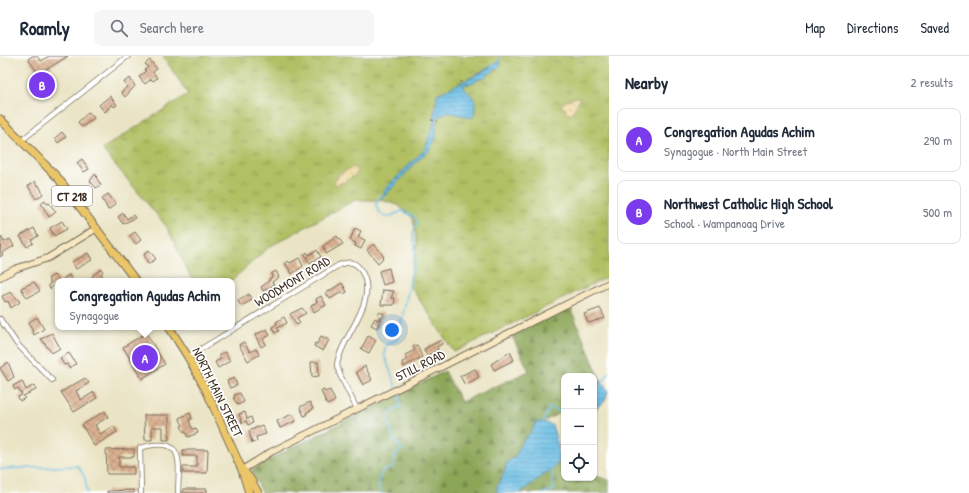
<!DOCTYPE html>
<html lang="en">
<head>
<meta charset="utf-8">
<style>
	body { margin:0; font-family:"Patrick Hand",sans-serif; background:#f6f6f7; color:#1f2937 }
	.controls { position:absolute; right:12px; bottom:12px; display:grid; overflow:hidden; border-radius:8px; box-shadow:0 1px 3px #0004 }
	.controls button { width:36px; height:36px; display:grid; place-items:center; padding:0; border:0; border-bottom:1px solid #e0e1e3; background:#fff; color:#1f2937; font:20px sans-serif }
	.you { position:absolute; left:392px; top:274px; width:14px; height:14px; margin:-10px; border:3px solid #fff; border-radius:50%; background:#1a73e8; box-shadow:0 0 0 6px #1a73e833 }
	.badge { display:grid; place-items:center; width:26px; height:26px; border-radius:50%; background:#7c3aed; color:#fff; font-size:13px; font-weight:700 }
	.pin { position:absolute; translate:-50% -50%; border:2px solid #fff; box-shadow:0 1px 4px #0006 }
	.popup { position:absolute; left:55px; top:222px; width:180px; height:52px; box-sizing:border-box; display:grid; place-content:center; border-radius:8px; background:#fff; filter:drop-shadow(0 1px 3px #0005); font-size:13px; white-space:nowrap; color:#747a83 }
	.popup b { font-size:15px; color:#1f2937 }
	.popup::after { content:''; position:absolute; left:50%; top:100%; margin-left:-8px; border:8px solid transparent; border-top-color:#fff }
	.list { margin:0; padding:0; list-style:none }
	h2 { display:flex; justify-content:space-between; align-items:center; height:52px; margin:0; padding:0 16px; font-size:17px }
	h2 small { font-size:13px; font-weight:400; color:#747a83 }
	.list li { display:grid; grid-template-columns:26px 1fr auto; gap:12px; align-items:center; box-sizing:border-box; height:64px; margin:0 8px 8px; padding:0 8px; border:1px solid #e0e1e3; border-radius:8px }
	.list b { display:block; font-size:15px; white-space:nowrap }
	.list p { margin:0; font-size:13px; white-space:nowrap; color:#747a83 }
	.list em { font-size:13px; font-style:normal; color:#747a83 }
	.icon { flex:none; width:22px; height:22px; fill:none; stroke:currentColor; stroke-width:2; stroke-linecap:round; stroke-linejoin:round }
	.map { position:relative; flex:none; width:609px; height:437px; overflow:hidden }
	header { display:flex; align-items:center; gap:24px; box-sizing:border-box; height:56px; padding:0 20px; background:#fff; border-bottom:1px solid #e0e1e3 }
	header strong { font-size:19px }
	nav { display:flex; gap:22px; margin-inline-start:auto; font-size:14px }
	.search { width:280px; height:36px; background:#f6f6f7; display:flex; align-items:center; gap:10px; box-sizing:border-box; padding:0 14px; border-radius:8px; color:#747a83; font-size:15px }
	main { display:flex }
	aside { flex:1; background:#fff }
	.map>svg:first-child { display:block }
	.grass { fill:url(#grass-tufts); stroke:#767540 }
	.forest { fill:url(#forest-firs); stroke:#64683c }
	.sand { fill:url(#sand-dots); stroke:#94825e }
	.water { fill:url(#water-rules); stroke:#507380 }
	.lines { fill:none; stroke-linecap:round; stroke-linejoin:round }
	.stream { stroke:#66bce3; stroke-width:1.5 }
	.building { fill:url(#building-cross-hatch) }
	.street-casing { stroke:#786b58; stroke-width:6 }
	.secondary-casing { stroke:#786b58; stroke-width:8 }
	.primary-casing { stroke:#786b58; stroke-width:9 }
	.path { stroke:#786b58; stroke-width:1; stroke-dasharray:3 3; stroke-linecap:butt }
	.street { stroke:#fff; stroke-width:4.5 }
	.secondary { stroke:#f7e8c3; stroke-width:6 }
	.primary { stroke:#ebc669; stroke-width:7 }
	.labels { text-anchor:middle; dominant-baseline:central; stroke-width:3.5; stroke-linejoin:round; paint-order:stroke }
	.shield { fill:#fff; stroke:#766a62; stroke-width:1 }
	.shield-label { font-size:12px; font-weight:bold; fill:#3b2a1e }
	.street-label { font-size:13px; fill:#3b2a1e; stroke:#fff }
</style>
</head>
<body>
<header>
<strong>Roamly</strong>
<div class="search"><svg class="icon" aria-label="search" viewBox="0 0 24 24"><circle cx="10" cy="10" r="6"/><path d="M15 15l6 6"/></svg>Search here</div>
<nav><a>Map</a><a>Directions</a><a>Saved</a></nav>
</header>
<main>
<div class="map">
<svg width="609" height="437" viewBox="0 0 609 437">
	<defs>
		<pattern id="grass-tufts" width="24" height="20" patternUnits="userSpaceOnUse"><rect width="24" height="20" fill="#b0c063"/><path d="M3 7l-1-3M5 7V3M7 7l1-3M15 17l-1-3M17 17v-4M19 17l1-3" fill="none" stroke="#909c51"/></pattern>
		<pattern id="forest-firs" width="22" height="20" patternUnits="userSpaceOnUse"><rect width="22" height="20" fill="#8ca659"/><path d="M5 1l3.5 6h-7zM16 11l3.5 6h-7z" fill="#748749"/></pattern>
		<pattern id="sand-dots" width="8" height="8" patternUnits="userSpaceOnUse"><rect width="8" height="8" fill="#eeda9e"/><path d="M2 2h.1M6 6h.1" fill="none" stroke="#cdbb88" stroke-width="1.8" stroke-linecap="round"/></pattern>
		<pattern id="water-rules" width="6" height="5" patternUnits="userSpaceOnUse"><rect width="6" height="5" fill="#66bce3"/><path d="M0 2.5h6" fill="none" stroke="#5599b7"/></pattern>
		<pattern id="building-cross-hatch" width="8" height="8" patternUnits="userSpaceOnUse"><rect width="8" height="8" fill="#dcb191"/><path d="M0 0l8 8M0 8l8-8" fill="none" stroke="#b49076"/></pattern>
	</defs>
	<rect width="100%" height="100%" fill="#fff"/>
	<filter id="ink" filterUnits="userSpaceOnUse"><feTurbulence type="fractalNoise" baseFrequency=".025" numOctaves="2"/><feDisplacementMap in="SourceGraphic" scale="8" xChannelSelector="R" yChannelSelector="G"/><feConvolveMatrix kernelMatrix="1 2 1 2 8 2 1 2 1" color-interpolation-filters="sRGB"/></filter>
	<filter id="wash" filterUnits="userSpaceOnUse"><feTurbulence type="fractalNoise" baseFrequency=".012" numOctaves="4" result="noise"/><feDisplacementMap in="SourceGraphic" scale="16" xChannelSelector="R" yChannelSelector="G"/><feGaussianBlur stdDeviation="0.9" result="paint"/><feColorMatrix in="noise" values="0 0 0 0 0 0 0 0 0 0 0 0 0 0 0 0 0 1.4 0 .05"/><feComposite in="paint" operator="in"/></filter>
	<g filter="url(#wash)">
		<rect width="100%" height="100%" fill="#eae4c4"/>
		<!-- grass -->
		<path class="grass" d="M163,0H609V220L454,296L409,228L417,187L413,162L398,149L381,144H355L269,191L231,225H200L190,220L167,171L102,93L188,38Z"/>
		<!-- forest -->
		<path class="forest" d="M570,251L602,327L594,331V320H564V352L561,356L543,366H536C531,381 520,382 516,400L507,406L504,417L496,433L498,437H262L251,414L278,399L445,315L461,346L529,315L512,280Z
			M559,407L564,408V422H594V419L609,424V437H520Z"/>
		<!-- sand -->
		<path class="sand" d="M577,41L580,42C577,48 575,52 572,58H567L565,52H561V50L565,45Z
			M353,111L357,113V118L345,126L336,129L334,127L339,118Z"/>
		<!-- water -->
		<path class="water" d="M500,4L501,9C490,19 477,26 462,30C475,43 478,43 473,62L447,56L437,62L436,82L428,96L419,103L381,144L385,133L425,93L433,69L437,38L480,17Z
			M602,327L608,335L605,345L594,354V331Z
			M536,366H543L552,369L558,389L559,407L520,437H498L496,433L504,417L507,406L516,400C520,382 531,381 536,366Z"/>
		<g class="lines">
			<!-- stream -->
			<path class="stream" d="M499,6L500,0
				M383,138L378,143L376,148L378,155L385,160H391L402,155L415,161L417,167L413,177L416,200L400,272L399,282L386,289L384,298L396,331
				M602,327L609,317
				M543,367L549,351L561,356L564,355
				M0,413L78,410L85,422L87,437
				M381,437L378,427L382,415L392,412L394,401L402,394L393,382L387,361L391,355L401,350L398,334
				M543,437L554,434L551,412"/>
		</g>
		<g id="blocks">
			<!-- building -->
			<path class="building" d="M32,0H37L41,5L49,0H68L39,18L28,3Z
				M150,4L157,13L153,16L157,22L153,25L151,23L145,28L139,21L146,15L144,14L148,11L145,8Z
				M130,22L135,30L125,41L121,36L127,31L124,26Z
				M110,40L117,49L114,51L112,48L105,56L99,49Z
				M89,56L94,62L82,71L78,66Z
				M62,76L66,81L58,87L55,82Z
				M82,103L89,113L84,116L77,107Z
				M95,118L97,120L96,121L101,129L96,132L90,125Z
				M35,125L37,130L39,129L43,138L36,143L28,130Z
				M108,138L116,148L108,154L102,142Z
				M45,144L47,148L49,147L56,156L49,161L41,147Z
				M123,157L127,163L133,159L135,162L123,168L118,161Z
				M62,165L67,173L54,180L50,172Z
				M34,172L38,180L31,184L33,187L27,191L20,180Z
				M355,172L361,175L358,181L365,184L361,193L355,190L356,187L350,184Z
				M135,176L141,184L136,188L129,180Z
				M1,180L4,186L10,183L14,190L2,197L3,199L0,201Z
				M337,180L343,188L326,198L323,190Z
				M372,189H375L384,201L378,207L367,194Z
				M149,194L156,203L148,208L144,198Z
				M317,194L321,201L309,207L305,198L307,196L309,199Z
				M88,197L92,204L76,213L72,206Z
				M299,202L303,210L292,218L285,207L288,205L290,207Z
				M389,212L392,226L383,229L379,215Z
				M101,213L103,216L101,218L106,225H96L92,220Z
				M276,215L279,221L272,226L274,229L263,235L261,231L270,224L269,223L272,221L271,218Z
				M54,219L60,225L69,219L72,225H58V233L55,228L50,233L48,229L51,227L48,223Z
				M34,226L40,235L27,242L21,232Z
				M342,227L347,236L344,238L342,236L330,243L326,237Z
				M383,234L394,235L391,242H395L394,249H381Z
				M11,236L20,246L11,252L8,245L5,246L2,240Z
				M249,238L252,244L241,250L238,245Z
				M321,240L326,249L314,256L311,250L317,246L316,243Z
				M302,252L306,257L297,262L300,267L297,269L290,258Z
				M600,252L605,262L588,267L584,258Z
				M379,256L384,258L377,272L371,269L375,262L378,264L380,260L378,258Z
				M37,261L44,273L34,279L29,266Z
				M284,261L287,267L277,272L279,275L275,277L272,271L277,268L276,266Z
				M267,273L270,279L263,283L266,288L261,291L255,279Z
				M52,277L60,292L52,297L41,283Z
				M146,277L165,308L142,323L123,291Z
				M321,280L329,284L323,295L314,290L315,287L317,288Z
				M368,280L376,284L369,297L361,293Z
				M441,284L442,288L437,291L438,294L427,299L424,293Z
				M244,286L250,296L256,293L259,299L248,305L239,289Z
				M417,289L422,301L404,311L402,306L407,304L405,299L415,294L413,290Z
				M225,296L230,305L218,312L215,306L221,303L219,299Z
				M510,296L514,304L494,314L491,308Z
				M69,297L76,308L69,312L67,308L64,309L60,302Z
				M8,306L14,321L8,325L0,312Z
				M311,306H318L319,320L312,321Z
				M365,310L372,324L363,329L356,316Z
				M475,313L479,321L465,329L460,320Z
				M85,322L89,327L76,335L81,344L94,336L97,342L74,356L61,336Z
				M234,322L237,329L230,332L227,325Z
				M22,325L26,334L34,329L36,334L23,340L25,342L20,345L18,341L22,339L18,332L15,334L13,330Z
				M324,334L325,336L330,334L335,345L327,349L321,335Z
				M240,337L244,346L238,349L233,342H235L234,339Z
				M310,346L313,353L306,357L307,358L304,360L300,351Z
				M105,355L108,361L95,369L100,378L114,370L117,376L94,390L82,369Z
				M245,356L247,363L251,361L253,367L248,369L246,365L242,367L239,358Z
				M190,357L192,363L189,364L192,373L196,372L198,377L188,381L185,375L184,376L181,370L183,369L179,362Z
				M292,358L296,365L280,372L277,365Z
				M144,359H169V384H163V371H152V384H145Z
				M262,369L266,378L256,381L257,385L252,387L249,375Z
				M134,393V401H119V411H134V418H107L106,394Z
				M183,394H208L207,417H183V411H197V400H183Z
				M183,433H207V437H183Z
				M134,434V437H107V435Z"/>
		</g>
	</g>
	<g filter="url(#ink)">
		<use href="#blocks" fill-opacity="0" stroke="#786b58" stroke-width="1"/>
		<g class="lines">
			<!-- street casing -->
			<g class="street-casing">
				<path id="street" d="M22,84L128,0
					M0,263L17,288L52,324
					M188,301L339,209C347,206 354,204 360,213C382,244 341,279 337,309L340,319L357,353
					M141,437L140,392C185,379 179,404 178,437"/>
			</g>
			<!-- secondary casing -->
			<g class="secondary-casing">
				<path id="secondary" d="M0,221L15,213L48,202L97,172
					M242,414L271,396L609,227"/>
			</g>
			<!-- primary casing -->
			<g class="primary-casing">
				<path id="primary" d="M0,63L58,122L136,225
					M169,271L188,301L206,334L242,414L249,437
					M243,414L251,424L258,437"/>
			</g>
			<!-- path -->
			<path class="path" d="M460,25L466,30
				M431,64L438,65"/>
			<!-- street -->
			<use href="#street" class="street"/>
			<!-- secondary -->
			<use href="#secondary" class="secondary"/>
			<!-- primary -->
			<use href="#primary" class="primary"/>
		</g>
	</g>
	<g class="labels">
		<!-- shield labels -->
		<rect class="shield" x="52" y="130" width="40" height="20" rx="3"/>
		<g class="shield-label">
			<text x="72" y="140">CT 218</text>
		</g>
		<!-- street labels -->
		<g class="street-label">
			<text transform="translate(292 225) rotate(-31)">WOODMONT ROAD</text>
			<text transform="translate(420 309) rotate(-27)">STILL ROAD</text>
			<text transform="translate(218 336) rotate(64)">NORTH MAIN STREET</text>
		</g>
	</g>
</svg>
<div class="controls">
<button>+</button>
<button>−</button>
<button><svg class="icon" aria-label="locate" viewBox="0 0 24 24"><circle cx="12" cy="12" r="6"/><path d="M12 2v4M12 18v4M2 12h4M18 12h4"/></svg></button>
</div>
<div class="you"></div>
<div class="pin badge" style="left:145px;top:302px">A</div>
<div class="popup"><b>Congregation Agudas Achim</b>Synagogue</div>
<div class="pin badge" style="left:42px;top:29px">B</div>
</div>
<aside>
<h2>Nearby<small>2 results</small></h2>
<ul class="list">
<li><span class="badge">A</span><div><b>Congregation Agudas Achim</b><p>Synagogue · North Main Street</p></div><em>290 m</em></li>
<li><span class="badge">B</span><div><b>Northwest Catholic High School</b><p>School · Wampanoag Drive</p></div><em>500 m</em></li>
</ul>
</aside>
</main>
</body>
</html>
